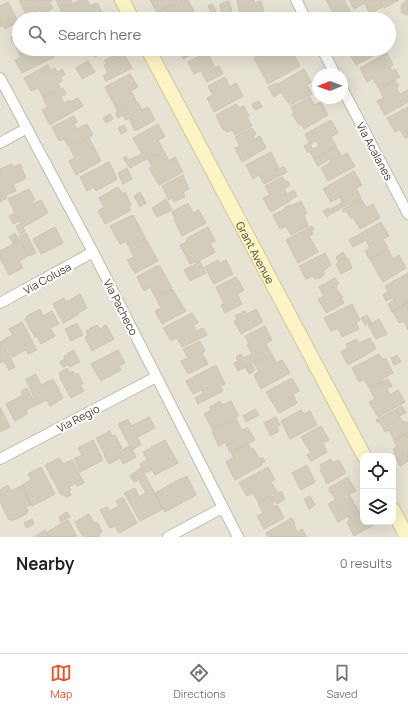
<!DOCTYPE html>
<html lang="en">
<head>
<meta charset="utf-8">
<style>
	body { margin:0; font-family:Manrope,sans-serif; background:#f2f2f2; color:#222 }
	.controls { position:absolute; right:12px; bottom:12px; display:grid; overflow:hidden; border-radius:8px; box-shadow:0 4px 16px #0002 }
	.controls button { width:36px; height:36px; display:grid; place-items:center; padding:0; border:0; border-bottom:1px solid #e0e0e0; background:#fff; color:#222; font:20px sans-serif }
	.compass { position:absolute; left:312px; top:68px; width:36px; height:36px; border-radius:50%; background:#fff; box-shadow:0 4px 16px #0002; rotate:269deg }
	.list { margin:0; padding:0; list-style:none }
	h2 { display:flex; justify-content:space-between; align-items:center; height:52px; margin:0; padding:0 16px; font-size:17px }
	h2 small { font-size:13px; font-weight:400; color:#767676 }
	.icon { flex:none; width:22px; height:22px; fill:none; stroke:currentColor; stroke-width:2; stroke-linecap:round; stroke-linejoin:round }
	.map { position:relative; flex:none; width:408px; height:537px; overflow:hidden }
	.search { position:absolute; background:#fff; box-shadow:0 4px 16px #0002; left:12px; right:12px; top:12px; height:44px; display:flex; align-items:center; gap:10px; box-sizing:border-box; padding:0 14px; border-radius:22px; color:#767676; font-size:15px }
	.sheet { height:116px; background:#fff }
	nav { display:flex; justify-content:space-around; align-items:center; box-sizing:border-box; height:56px; border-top:1px solid #e0e0e0; background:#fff; font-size:11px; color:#767676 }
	nav a { display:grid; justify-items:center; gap:2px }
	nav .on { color:#f24e1c }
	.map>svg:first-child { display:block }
	.residential { fill:#e6e2d4; fill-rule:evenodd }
	.building { fill:#d3ccbb; stroke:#cec4af }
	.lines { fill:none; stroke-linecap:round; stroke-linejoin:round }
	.minor-casing { stroke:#c0bbab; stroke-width:12 }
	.secondary-casing { stroke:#d1c697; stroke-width:16 }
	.minor { stroke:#fff; stroke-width:10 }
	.secondary { stroke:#fdf4c5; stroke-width:14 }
	.labels { text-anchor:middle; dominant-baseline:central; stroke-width:4; stroke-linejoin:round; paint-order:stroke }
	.street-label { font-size:11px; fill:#444035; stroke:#fff }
</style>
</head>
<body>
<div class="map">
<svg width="408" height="537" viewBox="0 0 408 537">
	<rect width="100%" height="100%" fill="#f2efe5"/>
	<!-- residential -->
	<path class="residential" d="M0,0H408V537H0ZM19,19H389V49H19ZM318,74H342V98H318ZM363,456H393V522H363Z"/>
	<!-- building -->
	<path class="building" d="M19,0H53L49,2L53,8L42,14L40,10L27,16Z
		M56,0H71L72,2L60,8Z
		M80,0H87L90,6L97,3L104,16L99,19H66L60,9Z
		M150,0H177L178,1L157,12Z
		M181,0H188L198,19H161L158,12Z
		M237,0H254V3L261,1L265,16L255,19H223L220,4L229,1L233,15L240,13Z
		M326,0H344L350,11L336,19Z
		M349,0H379L382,7L370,14L365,3L354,9Z
		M379,0H399L384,8Z
		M408,0V15L402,13L401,8L402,4Z
		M8,2L18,22L5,29L3,25L0,27V6Z
		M212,4L216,11L212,14L208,6Z
		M19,33V43L15,46L11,37Z
		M19,46V49H50L54,57L22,73L15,60L21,57L16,47Z
		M83,49H110L95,57L92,51L87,53L84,52Z
		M178,49H202L183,59Z
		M270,49H282L286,56L293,53L300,66L268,84L254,58Z
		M353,49H376L379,53L356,65L348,51Z
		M207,52L214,65L212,66L213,68L219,66L223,74L207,82L201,71L194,74L188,62Z
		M387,53L393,65L390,67L392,71L395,69L400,77L378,88L373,78L367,82L360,68Z
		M124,54L132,68L106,81L103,76L108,73L104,65L107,64L105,60L116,55L118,58Z
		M88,61L95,72L82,79L76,68Z
		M48,65L51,71L55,68L57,72L62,69L65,75L60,77L62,81L58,83L60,88L43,97L38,88L31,91L24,78Z
		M304,69L311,82L307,85L312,94L290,105L281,92L274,97L268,87L277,83L278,84Z
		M130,74L138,87L131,91L136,100L117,110L105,87Z
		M225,77L230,87L236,83L243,96L214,112L207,98L213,95L208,86Z
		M395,80L399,86L396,88L400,94L408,90V102L385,115L377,101L384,98L379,89Z
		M63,88L66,94L61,97L64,103L69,100L70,102L78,98L83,106L50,125L42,110L48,107L43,98Z
		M310,97L314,105L321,102L328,115L304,129L301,124L299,125L292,114L294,113L291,107Z
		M137,101L142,110L148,107L155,120L135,131L129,118L126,120L123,115L118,118L116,112Z
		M259,101L262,107L255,110L252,104Z
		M236,104L239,108L244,106L249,116L247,117L252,126L235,135L232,130L226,132L224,129L223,130L216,115Z
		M408,107V137L405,138L400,129L395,132L387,118Z
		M110,114L113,119L106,123L103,118Z
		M74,116L77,122L74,124L77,129L87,124L93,135L69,147L64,139L59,141L52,127Z
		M331,120L338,133L331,137L336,146L314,159L310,151L308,153L304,146L309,143L313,149L319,146L316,141L310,144L305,134Z
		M158,124L165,137L158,140L163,150L130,168L123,158L126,156L129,160L142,154L133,138Z
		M124,125L127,131L121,134L118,128Z
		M252,128L256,134L253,136L254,139L260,136L266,148L242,162L235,148L240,146L235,137Z
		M89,138L101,161L76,175L69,161L75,158L70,148Z
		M336,147L342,156L347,153L355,166L328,181L321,168L331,162L330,159L318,166L314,160Z
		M164,151L169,161L175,157L183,172L159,185L149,168L152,167L148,159Z
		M271,152L279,168L274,170V171L284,167L287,172L264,184L259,175L253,179L246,165Z
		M109,162L117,179L96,191L94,187L87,191L80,177Z
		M12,164L14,167L20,164L26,178L13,185L16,191L6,195L7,198L0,202V169Z
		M127,168L132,179L123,184L118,173Z
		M354,171L362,185L356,188L361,198L344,207L340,197L331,202L323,189Z
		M183,175L189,189L183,192L185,197L174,202L172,198L169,200L162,186Z
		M282,177L285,182L288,181L290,185L284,189L287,194L294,190L297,196L290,200V201L271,212L263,198L270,195L265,186Z
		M118,187L122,194L125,192L131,205L129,206L131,210L105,224L98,211L104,207L99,198Z
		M29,189L35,200L32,201L33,204L41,200L48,213L23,227L19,221L13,224L9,216L15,213L8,199Z
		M140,192L146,203L140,207L134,196Z
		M166,199L172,210L157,217L152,208Z
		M361,199L366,208L373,204L380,218L360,229L353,217L351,218L346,211L343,212L342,210Z
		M301,201L307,213L304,215L308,226L291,235L286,226L280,229L273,215L285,209L284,208L289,205V206L293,205Z
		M188,203L193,213L199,210L206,223L182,236L174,219H175L172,212Z
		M341,203L343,207L333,213L331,209Z
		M329,208L332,213L327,217L323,211Z
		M133,215L145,237L128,246L126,241L120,244L110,226Z
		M381,222L389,236L383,239L388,248L369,259L365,251L370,248L366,240L353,247L349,240Z
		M21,224L25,231L20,234L16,226Z
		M312,226L314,229L311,231L313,234L309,236L318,252L298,263L286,240Z
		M55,227L63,243L41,254L33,239Z
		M208,227L215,241L210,243L215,252L196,263L195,262L190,264L180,245L187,242L186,240L189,237Z
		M15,233L19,240L13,243L9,237Z
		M26,233L36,253L29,256L19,236Z
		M145,238L158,261L135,273L127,260L134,257L129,247Z
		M20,240L28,256L19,261L23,268L9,275L0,258V251Z
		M388,249L393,259L399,255L406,268L383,282L370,259Z
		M343,252L346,258L338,262L336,257Z
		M325,253L331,265L323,271L325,274L322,276V277L315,279L313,276L306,279L299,266Z
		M348,258L352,268L341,274L336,264Z
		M218,260L220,263L226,260L233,274L214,284L205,267Z
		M200,262L206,273L190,281L184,270Z
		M157,266V267L160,266L172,288L155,297L150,287L144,291L137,277Z
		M408,273V302L392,312L388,304L394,300L393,298L386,301L383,295L388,291L385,286Z
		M236,277L244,290L237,294L242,304L225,313L221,305L224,304L216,287Z
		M335,278L339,284L336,286L337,290L343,297L341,298L344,303L326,313L318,299L324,296L319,287Z
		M172,289L186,311L162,324L155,311L161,308L156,298Z
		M80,294L87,308L78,313L79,314L63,323L53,304L64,298L66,302Z
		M408,303V330L405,323L403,321L399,323L393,312Z
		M352,304L360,320L356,323L359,329L342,337L338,328L331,331L324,318Z
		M40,309L43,316L52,311L59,324L50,328L55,336L41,344L37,336L35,337L25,319L27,317V316Z
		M256,309L263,322L241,334L234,321L237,319L235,316L245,311L247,314Z
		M192,313L198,323L193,325L196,331L203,328L207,335L182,347L177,338L171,341L163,328Z
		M367,315L371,322L365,325L361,318Z
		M379,319L387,334L376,339L368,325Z
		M22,322L37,350L28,354L26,350L12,357L3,340L13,335L9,329Z
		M77,323L83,335L71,341L65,329Z
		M97,325L100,329L106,325L114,339L92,351L85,337L88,335L86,331Z
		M265,326L272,340L266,344L271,353L238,371L234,363L238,361L236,357L241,354L243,358L252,354L247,345L249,344L245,336Z
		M370,338L376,349L348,365L341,352L348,348L346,344L357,339L359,343Z
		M2,341L15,367L9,370L4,361L0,363V342Z
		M200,341L205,351L202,353L208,364L188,374L181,361L188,358L183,349Z
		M74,350L80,362L70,367L68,365L63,367L60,362L65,359L64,356Z
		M118,350L125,363L119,366L121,370L101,381L91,364Z
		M272,354L276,363L282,360L290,373L261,389L254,375L259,372L254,363Z
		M379,354L381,358L386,359L393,373L382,379L383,381L369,388L364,379L359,382L352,368Z
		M397,355L401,362L394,365L391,358Z
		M252,364L255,370L249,374L245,367Z
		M216,365L225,384L220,386L223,391L198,404L195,398L203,394L202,390L193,394L186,381Z
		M67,368L70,373L73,371L75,375L78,373L83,384L80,385L84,391L71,398L60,378H61L59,373Z
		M36,374L41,385L53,379L63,398L50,406L47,400L37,405L26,379Z
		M292,378L299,391L293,394L297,403L279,413L266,392Z
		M388,379L392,386L387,389L390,395L398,390L405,402L378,417L369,402L375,399L370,389Z
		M27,388L36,405L26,410L27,414L15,421L6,404L23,395L21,392Z
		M220,401L222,405L231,401L239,416L213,430L204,414L211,410L210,407Z
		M402,406L406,413L399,416L402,422L404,421L405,423L408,422V432L394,440L389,430L385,432L380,422L378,423L376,420Z
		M0,407L10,427L0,432Z
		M255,409L259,415L246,422L243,416Z
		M301,410L304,414L310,411L317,425L290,439L281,421Z
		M149,417L155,428L137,437L141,445L132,450L118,424L128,419L131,426Z
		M276,417L280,425L277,427L279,431L271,436L264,423Z
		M236,419L242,430L248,428L255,440L230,452L225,442L219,446L212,432Z
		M321,426L329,440L323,443L327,452L311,461L307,455L311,453L301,437Z
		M110,431L112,436L115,435L122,448L119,449L120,451L130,446L136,457L123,464L120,458L109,464L104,455H105L96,438Z
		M408,433V461L400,466L394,453H395L393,449L397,447L394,441Z
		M93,440L103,460L80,472L74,459L82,455L78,448Z
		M165,440L178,463L155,475L152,470L144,473L140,464L147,460L143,452Z
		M248,444L251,449L253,448L259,458H263L265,461L262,463V465L235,480L226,462L234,457L231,453Z
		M59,458L63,464L72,460L84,483L77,486L76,483L69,487L71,490L69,491L71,495L66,497L64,494L61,495L45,465Z
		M331,459L333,463L339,460L346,473L327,484L320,470L322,469L320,465Z
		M307,465L315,482L301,490L292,473Z
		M41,467L55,494L32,506L22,485L31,480L28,474Z
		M268,467L275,480L271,482L277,492L258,502L253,493L247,496L239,483Z
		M141,468L163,509L140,521L124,493L135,488L139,497L146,493L138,478L136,479L137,481L134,482L130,476Z
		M187,476L196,495L165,512L155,493L182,478V479Z
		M348,477L356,491L349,494L354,503L334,514L328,504L336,500L331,492L330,493L329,488Z
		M8,485L11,491L21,486L31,505L26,507L28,511L26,514L14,520H9L0,502V490Z
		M281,491L285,499L277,504L272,497Z
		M271,496L274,502L272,504L274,507L277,505L284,518L264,529L257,516L263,513L258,503Z
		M310,496L315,505L309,509L304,499Z
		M123,497L137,523L119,533L115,526L110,528L100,510L107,507L110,511L119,506L116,501Z
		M355,504L360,514L363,513V522H374L375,524L354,536L347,522L350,520L348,516L338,522L334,515Z
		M67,512L70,517L61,522L59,517Z
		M89,514L94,523L97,522L102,532L99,534L100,537H83L75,522Z
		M292,518L295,524L294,525L297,532L302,529L307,537H268L266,533Z
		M32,519L34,524L27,528L24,523Z
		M68,520L77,537H49L47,532Z
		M45,530L48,537H34Z"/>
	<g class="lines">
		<!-- minor casing -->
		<g class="minor-casing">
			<path id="minor" d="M296,0L306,19
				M322,49L335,74
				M0,78L93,252L238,537
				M342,88L408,214
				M0,143L27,128
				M0,303L93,252
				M0,459L156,377
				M168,537L222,508"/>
		</g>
		<!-- secondary casing -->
		<g class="secondary-casing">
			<g id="secondary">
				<path d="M122,0L132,19"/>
				<path id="s1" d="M148,49L364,456"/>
				<path d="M393,510L407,537"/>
			</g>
		</g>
		<!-- minor -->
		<use href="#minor" class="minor"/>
		<!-- secondary -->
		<use href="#secondary" class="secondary"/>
	</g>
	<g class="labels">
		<!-- street labels -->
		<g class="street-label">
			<text transform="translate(375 151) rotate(62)">Via Acalanes</text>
			<text stroke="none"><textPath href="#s1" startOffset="230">Grant Avenue</textPath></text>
			<text transform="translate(47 278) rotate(-29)">Via Colusa</text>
			<text transform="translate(121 307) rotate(63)">Via Pacheco</text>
			<text transform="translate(78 418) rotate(-28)">Via Regio</text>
		</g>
	</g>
</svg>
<div class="controls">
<button><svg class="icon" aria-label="locate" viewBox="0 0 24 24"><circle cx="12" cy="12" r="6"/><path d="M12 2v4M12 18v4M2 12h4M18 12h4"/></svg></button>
<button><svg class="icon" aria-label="layers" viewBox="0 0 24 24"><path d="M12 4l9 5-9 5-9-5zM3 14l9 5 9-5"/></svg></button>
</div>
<svg class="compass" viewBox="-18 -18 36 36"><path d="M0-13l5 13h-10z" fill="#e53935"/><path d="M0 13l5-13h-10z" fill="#767676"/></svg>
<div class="search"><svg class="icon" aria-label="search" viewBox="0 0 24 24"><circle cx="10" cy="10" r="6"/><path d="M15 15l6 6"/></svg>Search here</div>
</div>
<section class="sheet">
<h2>Nearby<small>0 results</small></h2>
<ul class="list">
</ul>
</section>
<nav>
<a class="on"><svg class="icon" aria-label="map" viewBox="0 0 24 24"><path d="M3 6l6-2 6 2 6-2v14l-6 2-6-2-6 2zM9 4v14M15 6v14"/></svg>Map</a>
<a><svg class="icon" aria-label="directions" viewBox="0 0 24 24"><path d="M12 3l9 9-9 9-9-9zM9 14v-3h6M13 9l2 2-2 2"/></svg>Directions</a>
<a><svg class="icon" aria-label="saved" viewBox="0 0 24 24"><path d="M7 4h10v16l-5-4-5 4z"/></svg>Saved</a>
</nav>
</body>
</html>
